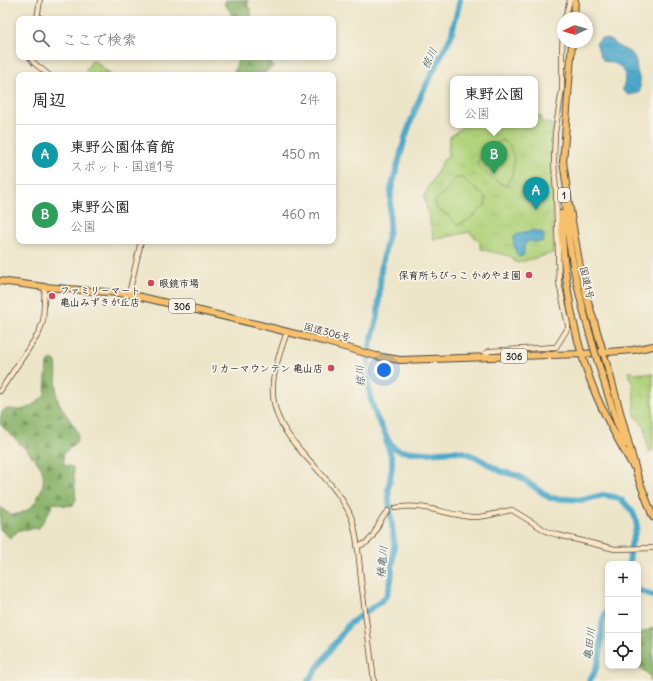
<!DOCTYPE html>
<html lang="ja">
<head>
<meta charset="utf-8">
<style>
	body { margin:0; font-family:Delius,"Klee One",sans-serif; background:#f2f2f2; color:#222 }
	.controls { position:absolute; right:12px; bottom:12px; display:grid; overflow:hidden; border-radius:8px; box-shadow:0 2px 6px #0003 }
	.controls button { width:36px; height:36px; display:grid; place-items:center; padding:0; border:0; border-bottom:1px solid #e0e0e0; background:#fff; color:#222; font:20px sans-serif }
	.compass { position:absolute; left:557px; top:12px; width:36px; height:36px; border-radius:50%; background:#fff; box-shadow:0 2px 6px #0003; rotate:266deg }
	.you { position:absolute; left:384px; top:370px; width:14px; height:14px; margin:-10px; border:3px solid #fff; border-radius:50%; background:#1a73e8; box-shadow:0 0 0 6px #1a73e833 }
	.badge { display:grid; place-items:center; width:26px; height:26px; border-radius:50%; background:#2563eb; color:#fff; font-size:13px; font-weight:700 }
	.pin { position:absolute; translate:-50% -33px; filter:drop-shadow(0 1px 2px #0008) }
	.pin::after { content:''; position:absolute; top:21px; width:14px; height:12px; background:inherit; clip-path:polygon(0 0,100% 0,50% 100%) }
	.popup { position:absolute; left:450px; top:76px; width:88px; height:52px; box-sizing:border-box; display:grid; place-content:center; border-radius:8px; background:#fff; filter:drop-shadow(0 1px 3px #0005); font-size:13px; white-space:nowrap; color:#767676 }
	.popup b { font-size:15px; color:#222 }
	.popup::after { content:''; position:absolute; left:50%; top:100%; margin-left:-8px; border:8px solid transparent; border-top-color:#fff }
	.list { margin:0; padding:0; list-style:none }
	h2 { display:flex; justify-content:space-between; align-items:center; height:52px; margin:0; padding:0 16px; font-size:17px }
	h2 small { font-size:13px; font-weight:400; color:#767676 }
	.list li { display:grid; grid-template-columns:26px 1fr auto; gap:12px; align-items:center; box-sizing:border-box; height:60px; padding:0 16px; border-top:1px solid #e0e0e0 }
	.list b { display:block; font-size:15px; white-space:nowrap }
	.list p { margin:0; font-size:13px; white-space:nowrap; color:#767676 }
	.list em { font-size:13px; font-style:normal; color:#767676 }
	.icon { flex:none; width:22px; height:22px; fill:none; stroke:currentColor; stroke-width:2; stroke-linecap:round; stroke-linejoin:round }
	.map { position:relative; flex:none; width:653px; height:681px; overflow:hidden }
	.search { position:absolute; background:#fff; box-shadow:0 2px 6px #0003; left:16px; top:16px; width:320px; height:44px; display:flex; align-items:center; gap:10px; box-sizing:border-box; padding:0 14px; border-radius:8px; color:#767676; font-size:15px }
	.panel { position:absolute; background:#fff; box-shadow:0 2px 6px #0003; left:16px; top:72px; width:320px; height:172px; border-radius:8px }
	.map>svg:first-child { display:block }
	.forest { fill:url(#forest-firs); stroke:#5c704c }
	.park { fill:url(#park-tufts); stroke:#6e7f54 }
	.pitch { fill:#b1d37c; stroke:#6e7f54 }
	.water { fill:url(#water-ripples); stroke:#3c6a7a }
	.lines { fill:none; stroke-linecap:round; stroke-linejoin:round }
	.river { stroke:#4ca8ca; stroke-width:6 }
	.secondary-casing { stroke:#484743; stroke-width:6 }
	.highway-casing { stroke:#484743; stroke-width:8 }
	.secondary { stroke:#fce6c4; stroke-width:4.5 }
	.highway { stroke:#f7c06c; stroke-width:6 }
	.highway-bridge-casing { stroke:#484743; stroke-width:8; stroke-linecap:butt }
	.highway-bridge { stroke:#f7c06c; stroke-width:6 }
	.poi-dot { fill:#d1495b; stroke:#f7f3e8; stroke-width:1.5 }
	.labels { text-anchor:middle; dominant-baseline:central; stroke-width:3.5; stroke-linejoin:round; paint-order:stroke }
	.shield { fill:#f7f3e8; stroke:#686764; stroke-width:1 }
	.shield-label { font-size:9px; font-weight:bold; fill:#2b2b2b }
	.poi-label { font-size:10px; font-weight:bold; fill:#2b2b2b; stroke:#f7f3e8; text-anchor:end }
	.street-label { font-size:10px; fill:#2b2b2b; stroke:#f7f3e8 }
	.water-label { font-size:11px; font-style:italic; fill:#375763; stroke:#f7f3e8 }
</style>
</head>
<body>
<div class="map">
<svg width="653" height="681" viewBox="0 0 653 681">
	<defs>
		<pattern id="forest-firs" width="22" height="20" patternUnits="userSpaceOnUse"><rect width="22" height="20" fill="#8cb56c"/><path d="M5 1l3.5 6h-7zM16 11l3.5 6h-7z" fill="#739359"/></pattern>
		<pattern id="park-tufts" width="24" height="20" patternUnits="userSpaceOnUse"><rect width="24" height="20" fill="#b1d37c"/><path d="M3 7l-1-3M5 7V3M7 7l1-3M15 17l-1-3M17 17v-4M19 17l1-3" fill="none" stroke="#98b56b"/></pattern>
		<pattern id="water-ripples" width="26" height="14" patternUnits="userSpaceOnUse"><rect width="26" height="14" fill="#4ca8ca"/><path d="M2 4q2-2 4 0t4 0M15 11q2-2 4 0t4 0" fill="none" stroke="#3f89a4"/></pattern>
	</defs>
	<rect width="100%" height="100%" fill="#f7f3e8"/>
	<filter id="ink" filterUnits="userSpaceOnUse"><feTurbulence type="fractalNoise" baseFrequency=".025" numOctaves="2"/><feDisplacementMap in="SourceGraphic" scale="8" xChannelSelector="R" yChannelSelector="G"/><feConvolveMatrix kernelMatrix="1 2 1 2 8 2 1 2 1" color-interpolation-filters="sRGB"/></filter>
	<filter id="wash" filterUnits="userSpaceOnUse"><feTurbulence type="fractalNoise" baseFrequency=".012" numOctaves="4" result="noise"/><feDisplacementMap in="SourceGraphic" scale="16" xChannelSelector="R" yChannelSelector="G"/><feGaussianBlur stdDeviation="0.9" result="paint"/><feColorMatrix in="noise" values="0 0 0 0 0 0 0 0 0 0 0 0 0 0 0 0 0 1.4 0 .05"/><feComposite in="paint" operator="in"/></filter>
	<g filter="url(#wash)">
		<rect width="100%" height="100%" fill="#ede5c8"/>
		<!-- forest -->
		<path class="forest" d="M226,0H248V6L251,10V19H233L230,11L224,4Z
			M239,57H270L273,67L265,72V75H233Z
			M52,359L56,362C58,373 55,385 57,397C58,404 72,423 77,430C81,443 71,446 63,454L64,465L73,467L76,500L74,505L66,506L56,503H54L39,528L19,530L10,538L0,529V507L11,515C26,513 33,509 39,495C50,472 39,463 24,448C16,440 8,432 0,424C0,400 12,413 24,409C32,407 39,400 45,394L47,364Z
			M653,628V681H649L651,678L646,672L635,666H638V634Z"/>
		<!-- park -->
		<path class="park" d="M93,60L112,75H91L85,70Z
			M535,114L542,118L540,122L552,124L550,161L553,187V253L517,263L509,256L481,249L480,246V242L469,232L434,240L424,196L444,159H447L450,137L465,125H535Z
			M628,372L653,374V451L648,452L645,428L635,416L633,385Z"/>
		<!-- pitch -->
		<path class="pitch" d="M502,140C519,150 516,173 505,186L489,176L477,165V162L491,147Z
			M455,178H462L484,196L486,199L485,205C476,213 468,222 457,225L448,215L437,209L435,202L437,198L445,193Z"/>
		<!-- water -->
		<path class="water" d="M601,38C609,39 612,41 618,46C625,51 633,50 636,62C637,66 636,70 638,74C640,81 641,86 639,93L629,95L623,91C622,86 625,83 625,78C624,64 614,63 604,61C599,56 599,49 596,43Z
			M535,230L543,233L544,237V240C539,245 533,240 527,242L524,247V254L522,256L519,257L516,254C516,248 512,243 514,237L519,233Z"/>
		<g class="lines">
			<!-- river -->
			<path class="river" d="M460,0L451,36L422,93L412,118L405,138L391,190L389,230L381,270L378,315L370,346L368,366L369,389L371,400L376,416L389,442L394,448L401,451L426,453L453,451L463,452L476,457L500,471L519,476L550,498L583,500L603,495L615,497L623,501L632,511L635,517L637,526L631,545L629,564
				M638,590L653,596
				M308,681L349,624L380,602L387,595L389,588L391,580L394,544L388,490L392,467V459L386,441
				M589,681C597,670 601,655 601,642C602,630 600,620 608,610"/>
		</g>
	</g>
	<g filter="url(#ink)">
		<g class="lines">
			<!-- secondary casing -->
			<g class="secondary-casing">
				<path id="secondary" d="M565,18L570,0
					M37,19L40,0
					M30,57L34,63L49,75
					M129,294L141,241
					M287,332C282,346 277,361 274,375C266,422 297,445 324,477C335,489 346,503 352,519C359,541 359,566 362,588C366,619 370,650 374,681
					M484,357L486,353L490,351L556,347L568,328V325L559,283L556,192L554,161L555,133L562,89V51L563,32
					M0,391L39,333L43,321L45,287
					M395,508C421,502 446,515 472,517C486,518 498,512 512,510L548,532L558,535L615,549L653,548
					M357,546C378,543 374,522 388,511"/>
			</g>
			<!-- highway casing -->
			<g class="highway-casing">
				<path id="highway" d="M574,18L575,0
					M563,161L569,204L580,267L587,298L610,375L637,474
					M563,164L572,42
					M564,193C567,246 578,295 593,345
					M561,214C563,273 572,335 594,390C604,415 619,442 633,466
					M0,281L45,287L129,294L264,326L323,341L376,356L400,360L582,354L633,350L653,346
					M597,359L616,420L626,444
					M636,472L653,517"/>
			</g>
			<!-- secondary -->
			<use href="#secondary" class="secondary"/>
			<!-- highway -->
			<use href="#highway" class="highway"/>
			<!-- highway-bridge casing -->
			<g class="highway-bridge-casing">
				<path id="highway-bridge" d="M593,345L597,359"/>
			</g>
			<!-- highway-bridge -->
			<use href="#highway-bridge" class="highway-bridge"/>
		</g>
	</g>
	<!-- markers -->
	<g class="poi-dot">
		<circle cx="529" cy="275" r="4"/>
		<circle cx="151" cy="283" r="4"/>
		<circle cx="52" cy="296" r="4"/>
		<circle cx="331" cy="368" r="4"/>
	</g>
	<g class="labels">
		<!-- shield labels -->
		<g class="shield">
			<rect x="558" y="188" width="12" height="14" rx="3"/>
			<rect x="169" y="299" width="26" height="14" rx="3"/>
			<rect x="501" y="349" width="26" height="14" rx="3"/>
		</g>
		<g class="shield-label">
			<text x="564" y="195">1</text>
			<text x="182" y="306">306</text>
			<text x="514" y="356">306</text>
		</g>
		<!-- poi labels -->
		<g class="poi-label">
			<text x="521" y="275">保育所ちびっこ かめやま園</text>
			<text x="159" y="283" text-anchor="start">眼鏡市場</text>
			<text x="60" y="290" text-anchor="start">ファミリーマート<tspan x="60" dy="12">亀山みずきが丘店</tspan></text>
			<text x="323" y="368">リカーマウンテン 亀山店</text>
		</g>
		<!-- street labels -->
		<g class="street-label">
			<text transform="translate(587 283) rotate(77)">国道1号</text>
			<text transform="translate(327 332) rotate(15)">国道306号</text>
		</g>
		<!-- water labels -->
		<g class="water-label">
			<text transform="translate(429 58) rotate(-65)">椋川</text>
			<text transform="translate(360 376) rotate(-93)">椋川</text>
			<text transform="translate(382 562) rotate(-84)">椿亀川</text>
			<text transform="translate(589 644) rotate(-83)">亀田川</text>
		</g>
	</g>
</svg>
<div class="controls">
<button>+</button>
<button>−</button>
<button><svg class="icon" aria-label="locate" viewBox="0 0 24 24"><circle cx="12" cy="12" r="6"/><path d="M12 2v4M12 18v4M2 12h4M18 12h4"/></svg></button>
</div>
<svg class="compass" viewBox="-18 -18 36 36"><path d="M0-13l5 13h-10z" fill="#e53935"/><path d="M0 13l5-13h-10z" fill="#767676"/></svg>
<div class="you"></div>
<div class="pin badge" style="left:536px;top:210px;background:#0f9aa8">A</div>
<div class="pin badge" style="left:494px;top:174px;background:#2e9e5b">B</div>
<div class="popup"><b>東野公園</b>公園</div>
<div class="search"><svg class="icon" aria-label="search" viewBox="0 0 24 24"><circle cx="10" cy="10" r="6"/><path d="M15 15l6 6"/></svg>ここで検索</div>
<section class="panel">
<h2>周辺<small>2件</small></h2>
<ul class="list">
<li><span class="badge" style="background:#0f9aa8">A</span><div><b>東野公園体育館</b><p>スポット · 国道1号</p></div><em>450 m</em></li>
<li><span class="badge" style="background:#2e9e5b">B</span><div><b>東野公園</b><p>公園</p></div><em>460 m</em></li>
</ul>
</section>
</div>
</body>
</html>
